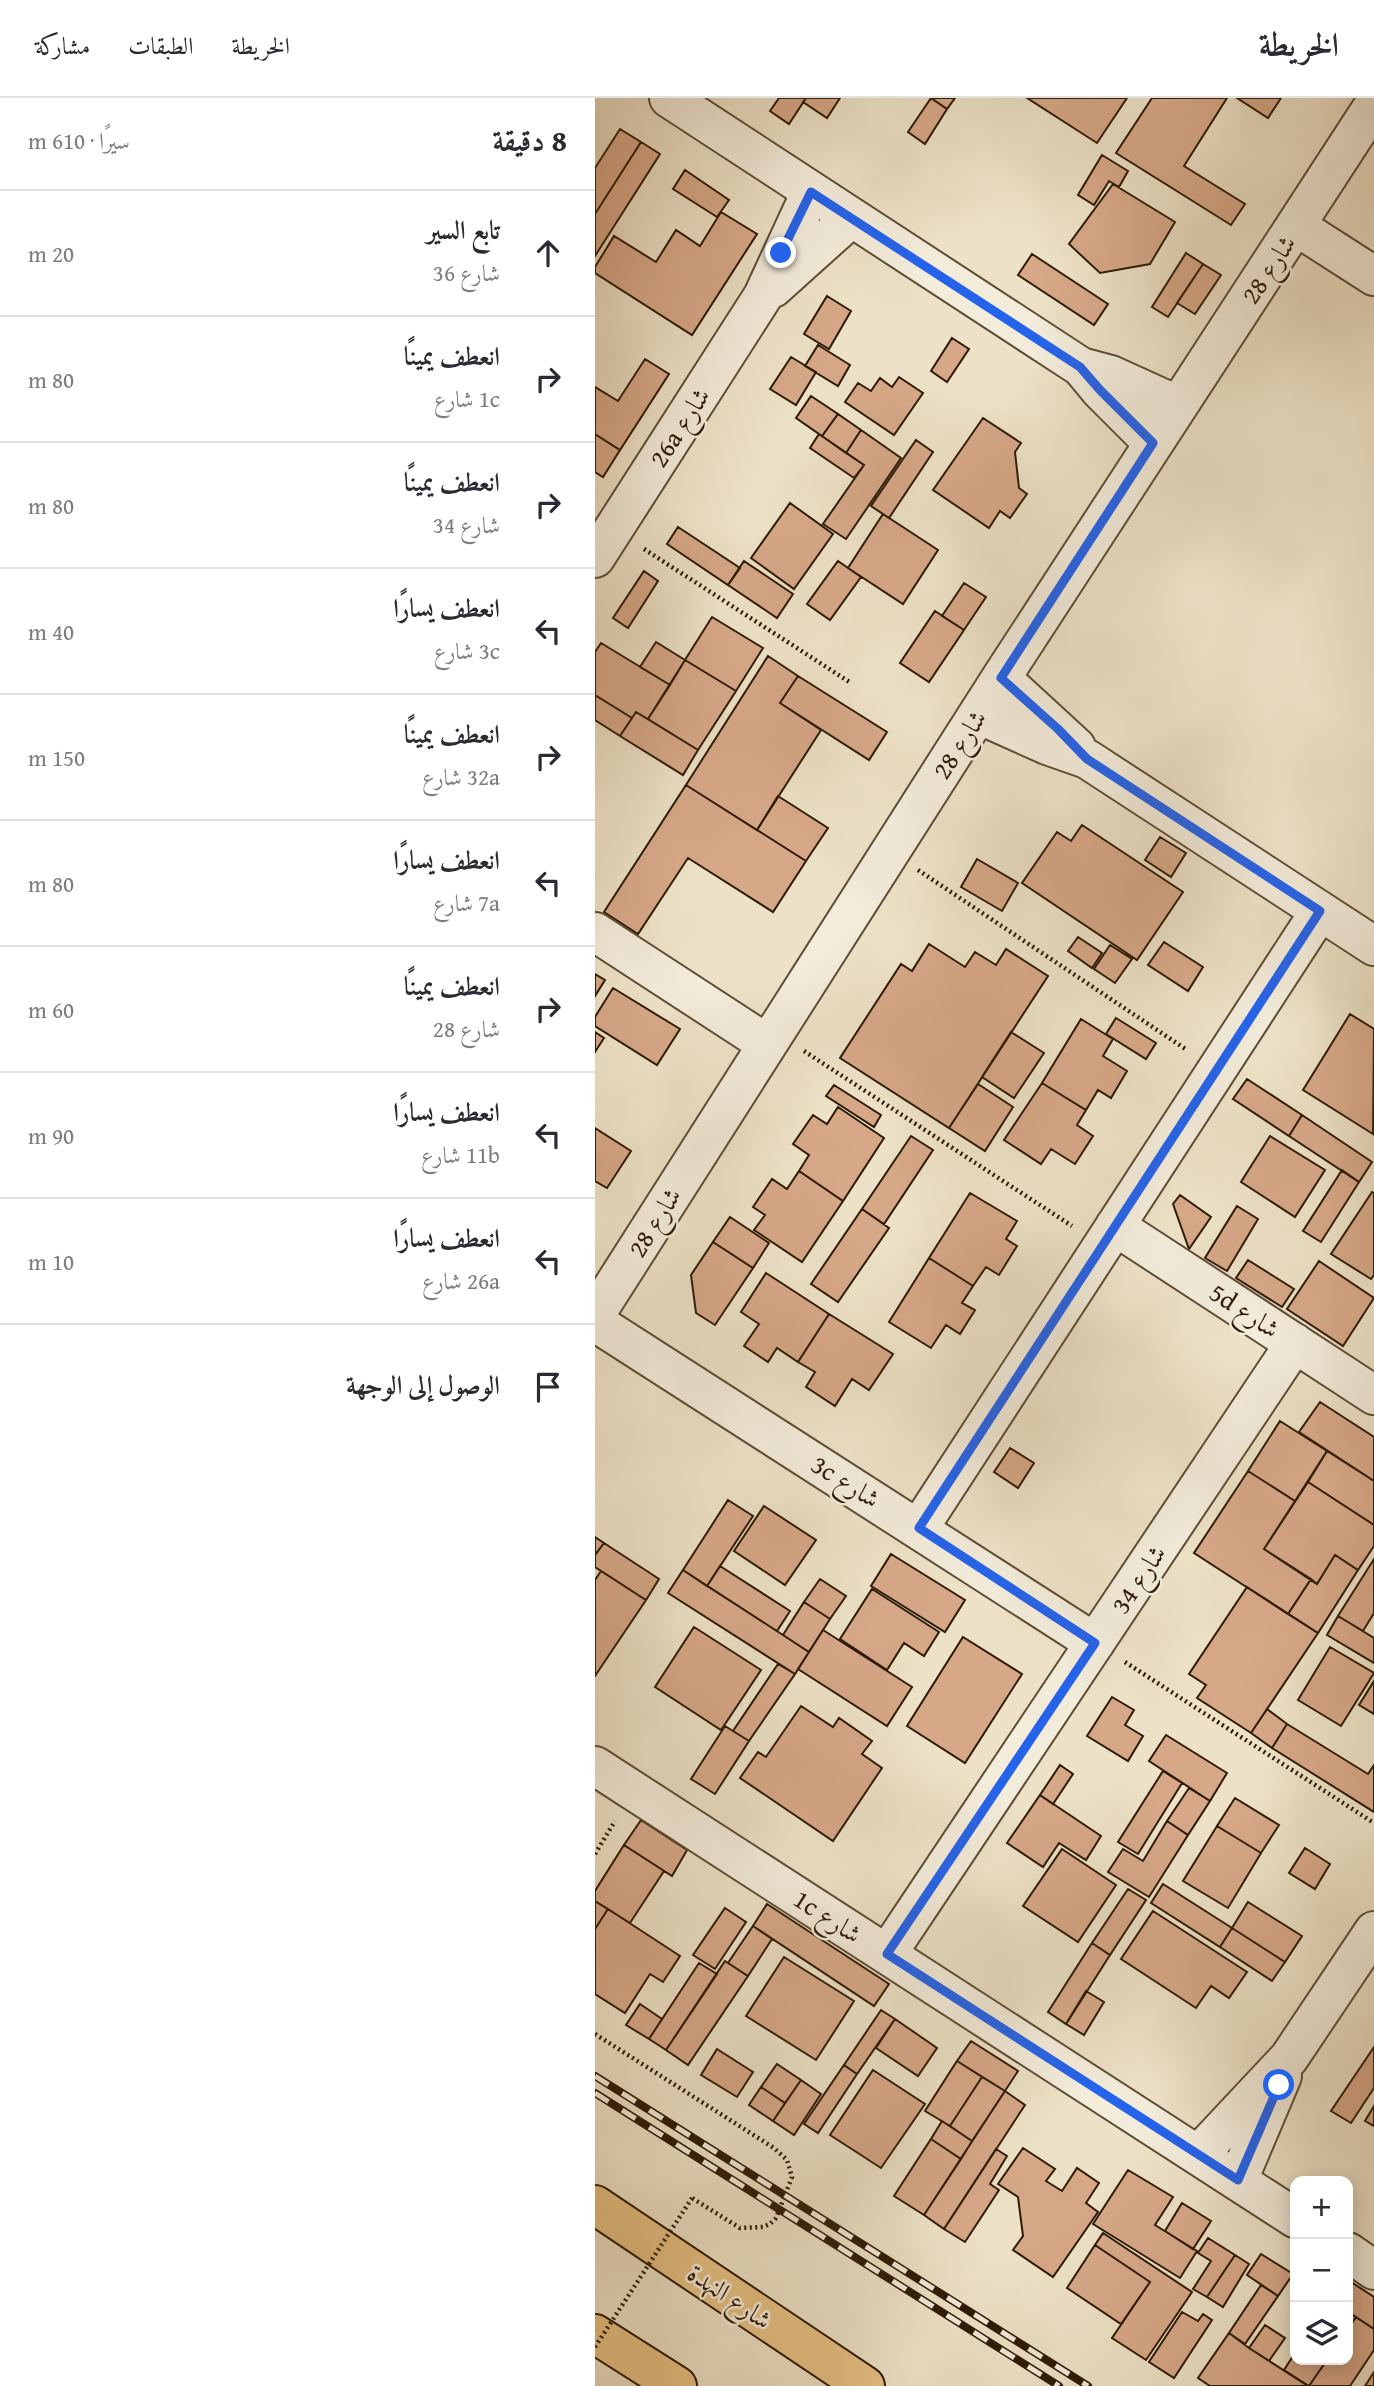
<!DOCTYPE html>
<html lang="ar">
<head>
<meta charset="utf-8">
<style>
	body { margin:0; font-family:"Gentium Book Plus",Amiri,serif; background:#f2f2f3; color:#2b2b33; direction:rtl }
	.controls { position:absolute; right:21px; bottom:21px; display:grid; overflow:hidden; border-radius:14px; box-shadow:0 4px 18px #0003 }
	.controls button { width:63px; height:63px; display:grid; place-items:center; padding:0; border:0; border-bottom:2px solid #e1e1e2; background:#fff; color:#2b2b33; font:35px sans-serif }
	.stop { position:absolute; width:21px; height:21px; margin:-16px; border:5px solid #2563eb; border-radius:50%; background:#fff }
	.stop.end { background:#2563eb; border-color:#fff; box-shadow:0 2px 7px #0008 }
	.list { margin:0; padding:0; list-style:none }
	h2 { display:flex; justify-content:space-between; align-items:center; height:91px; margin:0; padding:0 28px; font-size:30px }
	h2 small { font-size:23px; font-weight:400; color:#7c7c81 }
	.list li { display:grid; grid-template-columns:46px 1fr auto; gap:21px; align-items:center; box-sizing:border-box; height:126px; padding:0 28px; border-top:2px solid #e1e1e2 }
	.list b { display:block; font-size:26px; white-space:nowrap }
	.list p { margin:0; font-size:23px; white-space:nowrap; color:#7c7c81 }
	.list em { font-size:23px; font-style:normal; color:#7c7c81 }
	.icon { flex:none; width:38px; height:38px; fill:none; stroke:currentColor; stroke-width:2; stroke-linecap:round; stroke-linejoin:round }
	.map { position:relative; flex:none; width:779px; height:2288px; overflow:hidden; direction:ltr }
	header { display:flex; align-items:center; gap:42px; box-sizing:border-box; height:98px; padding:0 35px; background:#fff; border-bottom:2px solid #e1e1e2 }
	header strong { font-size:33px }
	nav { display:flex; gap:38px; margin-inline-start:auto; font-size:24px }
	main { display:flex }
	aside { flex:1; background:#fff }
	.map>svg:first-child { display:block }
	.building { fill:#d7a888; stroke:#2e1b06; stroke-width:2 }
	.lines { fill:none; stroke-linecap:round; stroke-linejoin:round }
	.minor-casing { stroke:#5e4d36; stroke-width:42 }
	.major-casing { stroke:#2e1b06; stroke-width:42 }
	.path { stroke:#2e1b06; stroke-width:4.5; stroke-dasharray:2 3.5; stroke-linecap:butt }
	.minor { stroke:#f3ecdb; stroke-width:38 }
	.major { stroke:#e6c184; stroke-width:38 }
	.rail-casing { stroke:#2e1b06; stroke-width:8 }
	.rail { stroke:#f3ecdb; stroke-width:5; stroke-dasharray:16; stroke-linecap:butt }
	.path-bridge { stroke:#2e1b06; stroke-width:4.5; stroke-dasharray:2 3.5; stroke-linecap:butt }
	.route { stroke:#2563eb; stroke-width:9 }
	.labels { text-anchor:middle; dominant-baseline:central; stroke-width:5; stroke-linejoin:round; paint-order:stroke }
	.street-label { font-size:26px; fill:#2e1b06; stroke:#f3ecdb }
</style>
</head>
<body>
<header>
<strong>الخريطة</strong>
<nav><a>الخريطة</a><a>الطبقات</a><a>مشاركة</a></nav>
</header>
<main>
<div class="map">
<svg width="779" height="2288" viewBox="0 0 779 2288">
	<rect width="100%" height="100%" fill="#ede2c7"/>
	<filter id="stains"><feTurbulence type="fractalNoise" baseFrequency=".00286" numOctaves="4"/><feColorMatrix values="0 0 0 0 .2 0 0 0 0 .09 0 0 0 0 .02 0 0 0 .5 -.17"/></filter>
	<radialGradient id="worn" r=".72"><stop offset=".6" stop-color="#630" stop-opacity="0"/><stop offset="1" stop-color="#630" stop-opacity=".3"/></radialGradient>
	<!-- building -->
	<path class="building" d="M184,0H211L194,26L175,13Z
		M211,0H245L232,20L208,4Z
		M336,0L352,11L330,46L313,34Z
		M336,0H360L352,11Z
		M432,0H532L502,45Z
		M557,0H632L589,68L650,106L636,127L521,55Z
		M642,0H686L673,20Z
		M25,31L46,44L0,116V70Z
		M46,44L65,56L0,158V116Z
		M507,57L533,73L524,89L514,83L499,107L483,97Z
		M90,72L134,102L122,119L78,91Z
		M518,86L580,124L555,166L505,175L474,146Z
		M126,114L162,136L97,237L0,175V169L19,138L61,164L81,132L105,148Z
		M591,155L608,166L573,219L557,209Z
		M437,156L513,206L499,227L423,177Z
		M608,166L626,177L600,216L582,205Z
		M232,198L256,213L234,251L209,236Z
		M357,240L374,251L352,284L336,273Z
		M223,247L255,267L243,288L210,268Z
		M196,259L221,274L201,307L175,291Z
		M50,261L74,276L25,352L0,336V289L23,303Z
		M304,279L328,295L299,337L250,304L263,285L276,293L285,280L297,289Z
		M216,298L243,316L227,338L201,320Z
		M243,316L266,332L251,355L227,338Z
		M388,320L426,345L420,354L424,390L432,396L415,420L405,413L394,430L338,392Z
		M266,332L306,360L251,441L228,426L269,367L251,355Z
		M0,336L25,352L8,379L0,374Z
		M224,336L269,367L259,380L215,350Z
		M321,342L338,354L294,420L276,408Z
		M195,405L238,436L199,491L156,460Z
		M288,416L343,452L308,506L253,470Z
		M83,429L145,470L133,487L72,446Z
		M149,463L198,496L182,520L133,487Z
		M243,463L266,479L235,522L212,506Z
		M49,473L63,483L33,530L18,520Z
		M369,485L391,499L369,532L347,518Z
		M340,513L369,532L334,584L305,565Z
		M117,519L168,550L141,593L90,562Z
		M61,544L90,562L75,587L45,569Z
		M6,545L75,587L53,621L41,614L37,620L0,597V554Z
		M173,558L203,578L185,605L226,632L162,732L91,687Z
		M90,562L141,593L103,652L53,621Z
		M203,578L292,634L274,662L185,605Z
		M0,597L37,620L25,638L0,622Z
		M41,614L103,652L88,677L25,638Z
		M91,687L211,763L178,814L93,760L43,836L9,814Z
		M183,698L233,730L211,763L162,732Z
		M487,727L588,794L542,862L427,785L462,734L476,743Z
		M565,739L591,755L576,779L550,762Z
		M382,761L423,785L407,813L366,789Z
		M483,839L507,855L497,870L473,853Z
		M569,844L608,869L593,893L553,867Z
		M334,846L370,869L380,854L401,867L411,851L453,878L354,1030L245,960L306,866L317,873Z
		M515,847L537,861L520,885L499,871Z
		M0,876L10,882L0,898Z
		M18,890L85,931L62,967L0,928V919Z
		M755,916L779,931L778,1036L708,992Z
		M521,920L561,945L551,961L511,936Z
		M486,921L518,941L508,958L532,973L516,1000L503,992L491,1012L447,985Z
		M0,934L9,940L0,954Z
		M416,934L449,955L419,1000L387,979Z
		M652,981L707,1017L694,1038L638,1001Z
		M447,985L491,1012L482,1027L498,1038L480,1066L456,1051L446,1066L409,1042Z
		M383,986L418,1009L390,1053L354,1030Z
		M239,987L286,1017L279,1029L231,998Z
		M243,1009L289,1040L248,1103L204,1073L214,1057L198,1046L218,1017L232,1026Z
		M707,1017L777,1064L764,1084L694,1038Z
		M0,1030L36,1053L12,1090L0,1083Z
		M316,1038L338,1052L289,1126L267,1111Z
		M675,1038L730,1072L700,1119L646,1084Z
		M747,1072L764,1084L726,1144L708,1133Z
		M204,1073L248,1103L207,1164L159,1132L170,1117L158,1109L177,1081L192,1091Z
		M777,1094L779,1095V1177L776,1181L736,1156Z
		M375,1095L422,1123L411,1141L422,1148L404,1177L391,1169L378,1188L334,1160Z
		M585,1097L616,1119L594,1151L578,1106Z
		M642,1108L663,1121L632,1173L610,1160Z
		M267,1111L294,1130L243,1204L216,1186Z
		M135,1119L174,1145L158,1170L118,1144Z
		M118,1144L158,1170L120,1227L101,1215L96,1177Z
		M334,1160L378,1188L367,1205L380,1212L365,1236L351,1227L336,1250L294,1224Z
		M653,1162L699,1191L687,1209L641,1180Z
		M724,1163L779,1200L748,1248L692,1211Z
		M171,1175L234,1216L203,1264L182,1250L173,1264L149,1248L164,1226L146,1214Z
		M234,1216L298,1256L274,1292L257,1281L240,1308L211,1289L220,1274L203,1264Z
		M725,1304L779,1339V1383L704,1334Z
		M685,1323L732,1353L700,1403L653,1373Z
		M415,1350L439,1365L423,1390L399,1374Z
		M732,1353L779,1383V1427L713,1384Z
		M653,1373L700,1403L669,1451L716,1481L693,1516L599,1455Z
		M713,1384L779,1427V1448L763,1472L740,1457L722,1486L669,1451Z
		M133,1402L158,1418L112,1488L88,1472Z
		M169,1408L221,1442L190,1487L139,1453Z
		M0,1439L9,1445L0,1457Z
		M9,1445L64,1481L51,1502L0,1469V1457Z
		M296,1456L370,1502L350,1534L276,1488Z
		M740,1457L763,1472L723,1535L693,1516L716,1481L722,1486Z
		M779,1461V1515L768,1533L743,1518Z
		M125,1468L195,1513L182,1533L112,1488Z
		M88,1472L214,1554L200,1576L73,1495Z
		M6,1473L51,1502L0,1578V1482Z
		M225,1481L251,1498L235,1521L209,1504Z
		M652,1489L723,1535L656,1635L602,1600L611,1587L594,1576Z
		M277,1491L344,1534L329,1558L309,1545L292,1572L245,1541Z
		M209,1504L235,1521L214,1554L188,1537Z
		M743,1518L779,1540V1565L732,1537Z
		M99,1529L166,1572L126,1632L60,1589Z
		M228,1532L317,1589L292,1628L203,1571Z
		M368,1539L427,1576L370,1665L312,1628Z
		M735,1549L779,1575L746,1628L703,1602Z
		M183,1566L200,1576L154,1643L138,1633Z
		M779,1583V1616L764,1607Z
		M517,1599L539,1612L530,1627L548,1638L533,1663L492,1638Z
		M206,1608L238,1629L244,1620L277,1643L267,1656L287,1670L238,1743L145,1680L163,1654L171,1659Z
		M672,1611L692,1626L677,1650L656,1635Z
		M692,1626L773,1676L779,1667V1714L677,1650Z
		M130,1628L154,1643L120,1696L96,1681Z
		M571,1637L632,1675L615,1703L554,1663Z
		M465,1667L478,1676L458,1706L445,1697Z
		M568,1673L587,1685L543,1756L523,1744Z
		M594,1690L615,1703L593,1737L572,1723Z
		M445,1697L506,1738L491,1762L464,1745L448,1769L412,1745Z
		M640,1700L684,1727L666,1755L622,1728Z
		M46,1722L92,1752L77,1778L29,1747Z
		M572,1723L593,1737L554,1799L513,1774L528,1751L548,1763Z
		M622,1728L666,1755L633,1810L588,1783Z
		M29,1747L69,1773L35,1825L0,1803V1793Z
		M710,1750L735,1766L720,1791L694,1775Z
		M467,1751L521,1787L483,1844L428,1808Z
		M568,1786L637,1830L625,1849L556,1805Z
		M533,1791L551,1802L515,1857L497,1845Z
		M0,1803L13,1811L0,1831Z
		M653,1804L707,1838L690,1864L637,1830Z
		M172,1806L294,1886L279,1908L158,1828Z
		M130,1810L151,1824L120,1871L98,1857Z
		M13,1811L85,1858L68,1884L55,1876L30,1915L0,1896V1831Z
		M558,1813L652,1874L634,1900L616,1888L601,1910L526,1861Z
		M158,1828L177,1841L153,1878L133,1865Z
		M637,1830L690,1864L677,1883L625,1849Z
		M497,1845L515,1857L471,1926L453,1914Z
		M189,1859L259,1903L221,1962L151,1918Z
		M130,1863L153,1878L93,1967L71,1952Z
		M104,1865L122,1876L71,1952L54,1941Z
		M491,1893L509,1904L489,1937L471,1926Z
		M45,1906L67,1921L54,1941L31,1927Z
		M286,1912L300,1921L262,1976L249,1967Z
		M300,1921L342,1950L323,1978L281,1950Z
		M376,1943L423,1973L410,1993L362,1963Z
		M779,1949V1990L756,2025L736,2013Z
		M122,1951L158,1974L142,1999L106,1977Z
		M362,1963L387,1979L355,2028L330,2013Z
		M182,1966L206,1982L190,2005L166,1989Z
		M249,1967L262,1976L223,2035L209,2026Z
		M278,1972L330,2006L286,2070L235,2037Z
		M387,1979L410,1993L377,2043L355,2028Z
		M206,1982L226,1996L199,2037L178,2023Z
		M166,1989L190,2005L178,2023L154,2007Z
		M410,1993L430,2007L349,2131L329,2117Z
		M779,2008V2028L770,2023Z
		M347,2023L377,2043L366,2061L336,2041Z
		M336,2041L366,2061L329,2117L299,2098Z
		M428,2050L460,2071L451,2083L467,2093L482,2070L504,2085L491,2105L503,2114L458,2179L418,2152L428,2138L423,2099L403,2086Z
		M401,2051L412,2058L395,2086L404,2092L370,2144L349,2131Z
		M533,2072L578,2099L560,2127L602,2153L585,2180L498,2126Z
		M587,2105L616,2123L598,2151L570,2133Z
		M508,2135L597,2194L551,2262L517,2240L555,2184L500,2147Z
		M613,2140L640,2157L612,2199L598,2191L616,2163L603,2155Z
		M500,2147L555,2184L526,2226L472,2190Z
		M666,2156L698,2176L683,2198L652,2177Z
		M640,2157L654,2166L628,2209L612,2199Z
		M753,2182L779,2199V2231L753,2214Z
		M666,2187L683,2198L650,2246L634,2235Z
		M587,2214L603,2223L608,2216L617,2222L579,2280L554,2264Z
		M753,2214L761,2219L753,2231Z
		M761,2219L779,2231V2252L755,2288H714L732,2262H753V2231Z
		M670,2227L690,2240L674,2263L654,2250Z
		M634,2235L654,2250L713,2288H615L603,2280Z
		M700,2255V2262H732L714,2288L689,2272Z
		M779,2274V2288H770Z"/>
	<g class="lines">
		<!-- minor casing -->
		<g class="minor-casing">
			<path id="minor" d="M74,0L486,269L505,292L558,345
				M701,128L779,178
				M178,190L256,120
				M486,269L516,277L582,307
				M0,460L168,198L216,94
				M406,580L481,649
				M383,616L452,647L492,661L779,848
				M0,834L172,946
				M520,1128L779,1297
				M0,1217L406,580L779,7
				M0,1224L500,1545
				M324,1430L725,813
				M0,1668L700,2120
				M292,1856L700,1245
				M603,2057L694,1960L779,1833
				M643,2082L687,1978
				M753,2154L779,2172"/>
		</g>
		<!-- major casing -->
		<g class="major-casing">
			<path id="major" d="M0,2107L270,2288
				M0,2236L82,2288"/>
		</g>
		<!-- path -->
		<path class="path" d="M49,451L256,585
			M323,772L592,952
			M209,953L477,1128
			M530,1564L779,1725
			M0,1756L20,1723
			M0,1936L179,2050L192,2062L197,2079L181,2120L175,2126L168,2129L145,2130L97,2100"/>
		<!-- minor -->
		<use href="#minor" class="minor"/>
		<!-- major -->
		<use href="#major" class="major"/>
		<!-- rail casing -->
		<g class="rail-casing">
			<path id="rail" d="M0,1978L493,2288
				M0,1995L464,2288"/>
		</g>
		<!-- rail -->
		<use href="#rail" class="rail"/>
		<!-- path-bridge -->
		<path class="path-bridge" d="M0,2249L97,2100"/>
	</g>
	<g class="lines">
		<!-- route -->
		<path class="route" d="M186,155L216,94L485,269L505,292L558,345L406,580L463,631L492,661L725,813L324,1430L500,1545L292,1856L643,2082L684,1987"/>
	</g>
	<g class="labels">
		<!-- street labels -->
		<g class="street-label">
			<text transform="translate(673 171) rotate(-56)">شارع 28</text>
			<text transform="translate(84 329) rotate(-57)">26a شارع</text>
			<text transform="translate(364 646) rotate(-57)">شارع 28</text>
			<text transform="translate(59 1124) rotate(-58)">شارع 28</text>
			<text transform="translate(650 1212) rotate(33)">5d شارع</text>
			<text transform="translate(251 1383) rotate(32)">3c شارع</text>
			<text transform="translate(543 1481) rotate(-56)">شارع 34</text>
			<text transform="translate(233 1818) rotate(33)">1c شارع</text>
			<text transform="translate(135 2198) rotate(34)">شارع النهدة</text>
		</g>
	</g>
	<rect width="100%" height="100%" filter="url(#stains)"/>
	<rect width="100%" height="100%" fill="url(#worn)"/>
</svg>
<div class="controls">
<button>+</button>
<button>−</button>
<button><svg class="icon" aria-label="layers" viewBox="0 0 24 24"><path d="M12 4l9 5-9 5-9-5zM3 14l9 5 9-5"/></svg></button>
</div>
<div class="stop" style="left:684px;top:1987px"></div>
<div class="stop end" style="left:186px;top:155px"></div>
</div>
<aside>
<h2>8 دقيقة<small>سيرًا · 610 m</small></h2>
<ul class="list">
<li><svg class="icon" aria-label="ahead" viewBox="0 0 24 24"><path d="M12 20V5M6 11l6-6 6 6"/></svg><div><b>تابع السير</b><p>شارع 36</p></div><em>20 m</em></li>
<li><svg class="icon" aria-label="right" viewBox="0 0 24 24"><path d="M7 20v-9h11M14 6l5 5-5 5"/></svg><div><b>انعطف يمينًا</b><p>1c شارع</p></div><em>80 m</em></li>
<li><svg class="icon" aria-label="right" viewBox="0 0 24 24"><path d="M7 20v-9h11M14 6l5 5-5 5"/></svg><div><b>انعطف يمينًا</b><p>شارع 34</p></div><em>80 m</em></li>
<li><svg class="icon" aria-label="left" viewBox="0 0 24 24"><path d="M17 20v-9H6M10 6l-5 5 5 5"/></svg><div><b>انعطف يسارًا</b><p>3c شارع</p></div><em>40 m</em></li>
<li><svg class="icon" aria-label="right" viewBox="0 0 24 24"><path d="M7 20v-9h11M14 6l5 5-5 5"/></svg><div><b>انعطف يمينًا</b><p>32a شارع</p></div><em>150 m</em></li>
<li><svg class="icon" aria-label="left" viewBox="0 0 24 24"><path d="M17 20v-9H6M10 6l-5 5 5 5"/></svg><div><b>انعطف يسارًا</b><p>7a شارع</p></div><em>80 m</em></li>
<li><svg class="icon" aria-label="right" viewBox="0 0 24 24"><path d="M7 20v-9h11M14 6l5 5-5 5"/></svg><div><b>انعطف يمينًا</b><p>شارع 28</p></div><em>60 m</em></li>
<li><svg class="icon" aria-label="left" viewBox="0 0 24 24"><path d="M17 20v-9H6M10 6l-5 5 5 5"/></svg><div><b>انعطف يسارًا</b><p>11b شارع</p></div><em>90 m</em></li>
<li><svg class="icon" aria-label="left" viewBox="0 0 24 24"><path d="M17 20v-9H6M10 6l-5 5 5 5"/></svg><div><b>انعطف يسارًا</b><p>26a شارع</p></div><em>10 m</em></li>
<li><svg class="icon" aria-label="arrive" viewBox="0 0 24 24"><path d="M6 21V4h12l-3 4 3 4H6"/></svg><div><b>الوصول إلى الوجهة</b></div></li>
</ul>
</aside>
</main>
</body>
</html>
